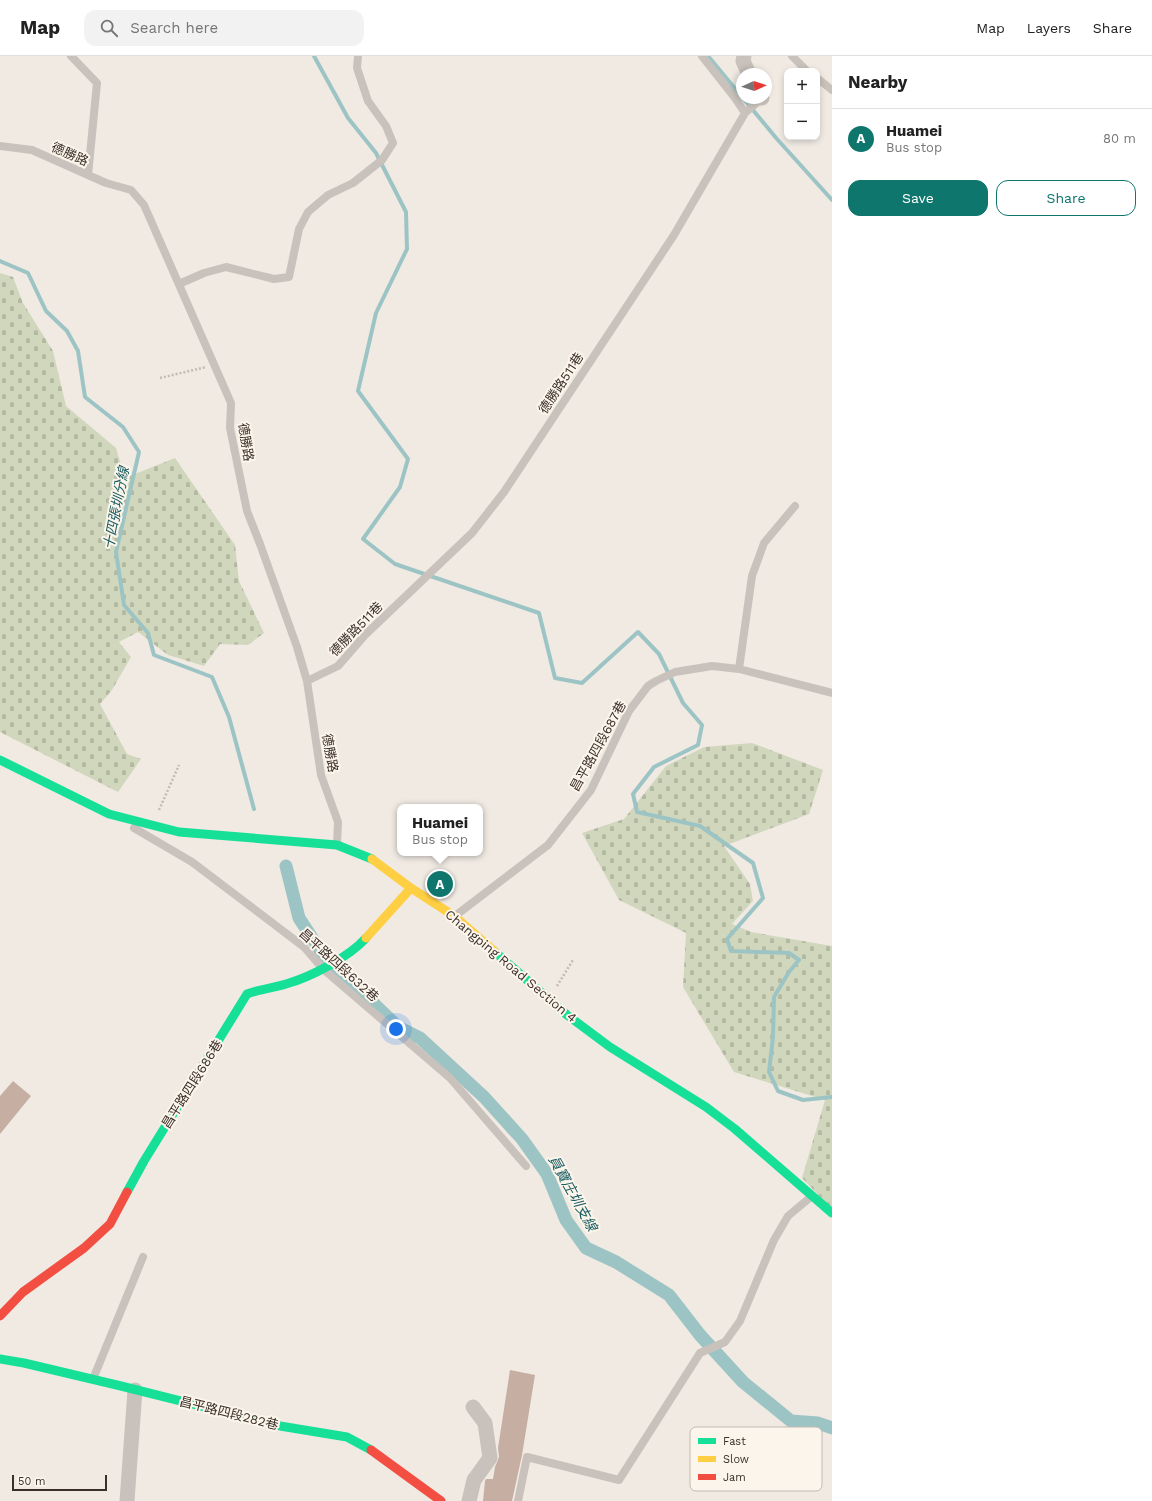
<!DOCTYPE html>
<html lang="en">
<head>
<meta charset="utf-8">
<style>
	body { margin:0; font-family:"Work Sans","Noto Sans TC",sans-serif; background:#f2f2f2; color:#222 }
	.controls { position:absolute; right:12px; top:12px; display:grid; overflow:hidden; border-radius:8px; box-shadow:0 2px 6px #0003 }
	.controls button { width:36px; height:36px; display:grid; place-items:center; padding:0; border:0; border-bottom:1px solid #e0e0e0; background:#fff; color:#222; font:20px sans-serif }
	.compass { position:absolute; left:736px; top:12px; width:36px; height:36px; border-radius:50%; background:#fff; box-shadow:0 2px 6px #0003; rotate:87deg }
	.scale { position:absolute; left:12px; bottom:10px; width:95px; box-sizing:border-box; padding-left:4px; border:2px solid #3b2f29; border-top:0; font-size:11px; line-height:14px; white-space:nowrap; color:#3b2f29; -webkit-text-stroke:3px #fcf5eb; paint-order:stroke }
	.you { position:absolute; left:396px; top:973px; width:14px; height:14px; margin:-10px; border:3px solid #fff; border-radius:50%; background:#1a73e8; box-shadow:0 0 0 6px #1a73e833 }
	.badge { display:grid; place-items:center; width:26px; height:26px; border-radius:50%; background:#0f766e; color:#fff; font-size:13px; font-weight:700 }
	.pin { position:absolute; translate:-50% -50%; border:2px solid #fff; box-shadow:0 1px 4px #0006 }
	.popup { position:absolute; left:397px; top:748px; width:86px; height:52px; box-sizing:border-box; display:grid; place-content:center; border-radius:8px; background:#fff; filter:drop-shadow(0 1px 3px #0005); font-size:13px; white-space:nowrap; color:#767676 }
	.popup b { font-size:15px; color:#222 }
	.popup::after { content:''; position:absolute; left:50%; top:100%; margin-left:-8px; border:8px solid transparent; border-top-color:#fff }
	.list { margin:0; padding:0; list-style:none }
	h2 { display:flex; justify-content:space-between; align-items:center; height:52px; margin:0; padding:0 16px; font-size:17px }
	h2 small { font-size:13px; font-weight:400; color:#767676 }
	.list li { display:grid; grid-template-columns:26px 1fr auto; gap:12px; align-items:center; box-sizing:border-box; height:60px; padding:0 16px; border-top:1px solid #e0e0e0 }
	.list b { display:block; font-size:15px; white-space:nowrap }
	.list p { margin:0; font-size:13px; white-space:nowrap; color:#767676 }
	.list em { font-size:13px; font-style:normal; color:#767676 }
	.actions { display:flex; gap:8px; padding:12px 16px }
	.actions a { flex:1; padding:9px 0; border:1px solid #0f766e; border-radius:12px; text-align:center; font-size:14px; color:#0f766e }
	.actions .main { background:#0f766e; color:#fff }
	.icon { flex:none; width:22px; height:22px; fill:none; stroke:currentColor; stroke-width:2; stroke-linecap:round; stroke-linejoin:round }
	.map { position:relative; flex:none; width:832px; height:1445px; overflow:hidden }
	header { display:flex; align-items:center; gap:24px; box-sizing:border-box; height:56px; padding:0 20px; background:#fff; border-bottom:1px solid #e0e0e0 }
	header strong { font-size:19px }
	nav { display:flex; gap:22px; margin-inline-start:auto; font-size:14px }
	.search { width:280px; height:36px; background:#f2f2f2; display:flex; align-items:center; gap:10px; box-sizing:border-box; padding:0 14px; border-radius:12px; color:#767676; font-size:15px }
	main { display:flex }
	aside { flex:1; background:#fff }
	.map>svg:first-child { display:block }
	.cemetery { fill:url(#cemetery-stones) }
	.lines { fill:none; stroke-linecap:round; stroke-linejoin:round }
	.stream { stroke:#9dc4c4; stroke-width:4 }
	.canal { stroke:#9dc4c4; stroke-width:13 }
	.building { fill:#c6aea3 }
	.path { stroke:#c2bbb4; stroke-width:2.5; stroke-dasharray:2 2; stroke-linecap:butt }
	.lane { stroke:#c9c2bc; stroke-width:8 }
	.street { stroke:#c9c2bc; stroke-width:15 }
	.fast { stroke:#16e098; stroke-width:9 }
	.slow { stroke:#ffcf43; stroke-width:9 }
	.jam { stroke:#f24e42; stroke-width:9 }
	.labels { text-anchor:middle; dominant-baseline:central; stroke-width:4; stroke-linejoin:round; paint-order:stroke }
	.street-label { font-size:13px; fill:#3b2f29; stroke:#fcf5eb }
	.water-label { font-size:14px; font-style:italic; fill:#195d62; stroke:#fcf5eb }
	.key { fill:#fcf5eb; stroke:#c2bab1; stroke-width:1 }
	.key-label { font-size:11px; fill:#3b2f29 }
</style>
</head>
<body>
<header>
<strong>Map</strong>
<div class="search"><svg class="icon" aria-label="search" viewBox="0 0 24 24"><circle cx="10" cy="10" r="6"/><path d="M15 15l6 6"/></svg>Search here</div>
<nav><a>Map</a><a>Layers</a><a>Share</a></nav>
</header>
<main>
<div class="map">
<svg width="832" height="1445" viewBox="0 0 832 1445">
	<defs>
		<pattern id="cemetery-stones" width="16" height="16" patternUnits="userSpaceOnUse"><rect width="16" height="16" fill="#d1d7bc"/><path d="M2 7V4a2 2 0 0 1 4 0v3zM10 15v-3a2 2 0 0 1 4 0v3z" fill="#b4b9a2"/></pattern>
	</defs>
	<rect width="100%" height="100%" fill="#f0eae3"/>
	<!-- cemetery -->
	<path class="cemetery" d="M0,217L13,221L23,247L53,295L66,350L116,392L125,422L175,402L235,489L239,525L264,577L248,589L220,588L204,610L168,599L138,576L119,586L131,601L112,634L100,648L127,698L141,703L118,736L0,676Z
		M752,687L823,714L809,758L724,790L750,828L753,845L732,868L751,876L832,890V1153L802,1122L825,1044L734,1016L683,931L686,877L619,844L582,777L624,763L666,710L704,691Z"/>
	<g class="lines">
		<!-- stream -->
		<path class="stream" d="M314,0L348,62L376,97L406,156L407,193L376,257L358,335L408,403L400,431L363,483L395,508L539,557L555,622L582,627L638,576L659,598L683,647L702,669L698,689L654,711L633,738L637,756L700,770L753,807L763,842L727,883L731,895L789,897L799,904L789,916L774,941L773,981L769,1016L778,1035L803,1044L832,1041
			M708,0L742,41
			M743,42L777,83L832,144
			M0,205L28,217L46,255L67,275L78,295L85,341L123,371L139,396L116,496L124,549L148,577L154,599L212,621L229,661L254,753"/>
		<!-- canal -->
		<path class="canal" d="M286,810L299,862L324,900L398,971L420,982L484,1041L522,1083L547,1118L566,1164L586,1192L616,1206L669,1239L700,1279L743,1326L791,1365L818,1367L832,1372"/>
	</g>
	<!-- building -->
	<path class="building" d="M13,1025L31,1040L0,1078V1040Z
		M510,1314L535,1319L522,1399L512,1445H483L485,1425L486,1423H493L495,1411L499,1401L498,1392Z"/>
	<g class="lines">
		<!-- path -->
		<path class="path" d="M160,322L206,311
			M159,754L179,709
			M557,930L573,904"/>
		<!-- lane -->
		<path class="lane" d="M71,0L97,27L88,119
			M792,0L807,15
			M817,22L832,34
			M745,57L762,42
			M0,90L32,94L106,127L131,134L144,149L231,347L230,372L247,455L260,488L297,591L307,625L321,719L338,766L337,789
			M179,228L204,217L226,211L274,223L289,221L299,173L308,156L328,139L353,127L382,104L393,87L386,70L368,45L357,12L358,0
			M739,613L752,520L764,487L795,450
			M307,625L338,610L365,579L472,477L504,436L674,179L745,57L735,42L702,0
			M134,772L192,806L304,891L323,913L450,1022L526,1110
			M455,860L548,789L591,734L629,655L648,630L656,625L675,616L712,610L739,613L832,637
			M93,1323L143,1201
			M518,1445L527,1401L619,1424L700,1297L725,1286L740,1265L774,1184L788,1160L812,1140"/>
		<!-- street -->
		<path class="street" d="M744,0L743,5L749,18
			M761,42H762
			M127,1445L135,1334
			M469,1445L474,1424L490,1402L485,1367L473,1351"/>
		<!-- fast -->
		<path class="fast" d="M0,704L109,758L179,776L337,789L372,803
			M495,896L567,959L610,991L706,1051L735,1073L832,1157
			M127,1136L144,1105L247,938C260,933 273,932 286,928C311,921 349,901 366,882
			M0,1303L24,1307L121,1330L280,1370L347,1381L371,1394"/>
		<!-- slow -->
		<path class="slow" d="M372,803L411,832L454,860L495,896
			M366,882L411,832"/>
		<!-- jam -->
		<path class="jam" d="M0,1260L23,1236L84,1192L110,1168L127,1136
			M371,1394L441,1445"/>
	</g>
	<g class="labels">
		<!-- street labels -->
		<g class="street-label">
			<text transform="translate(70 98) rotate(24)">德勝路</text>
			<text transform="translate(561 327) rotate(-57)">德勝路511巷</text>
			<text transform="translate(246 386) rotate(81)">德勝路</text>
			<text transform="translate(356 573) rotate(-46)">德勝路511巷</text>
			<text transform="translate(598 690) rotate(-61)">昌平路四段687巷</text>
			<text transform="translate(330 697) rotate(80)">德勝路</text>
			<text transform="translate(339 909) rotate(42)">昌平路四段632巷</text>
			<text transform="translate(511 910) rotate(40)">Changping Road Section 4</text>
			<text transform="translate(192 1028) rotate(-58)">昌平路四段686巷</text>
			<text transform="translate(229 1357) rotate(14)">昌平路四段282巷</text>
		</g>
		<!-- water labels -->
		<g class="water-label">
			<text transform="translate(116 452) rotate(-79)">十四張圳分線</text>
			<text transform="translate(573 1137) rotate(61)">員寶庄圳支線</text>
		</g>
	</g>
	<!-- legend -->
	<rect x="690" y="1371" width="132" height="64" rx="6" class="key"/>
	<rect x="698" y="1382" width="18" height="6" fill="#16e098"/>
	<rect x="698" y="1400" width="18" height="6" fill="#ffcf43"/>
	<rect x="698" y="1418" width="18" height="6" fill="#f24e42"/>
	<g class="key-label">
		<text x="723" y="1389">Fast</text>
		<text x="723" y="1407">Slow</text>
		<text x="723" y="1425">Jam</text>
	</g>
</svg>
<div class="controls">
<button>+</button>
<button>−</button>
</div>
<svg class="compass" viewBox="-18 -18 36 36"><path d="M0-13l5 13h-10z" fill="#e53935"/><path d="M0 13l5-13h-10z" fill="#767676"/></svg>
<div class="scale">50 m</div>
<div class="you"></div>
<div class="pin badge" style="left:440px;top:828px">A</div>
<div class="popup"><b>Huamei</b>Bus stop</div>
</div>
<aside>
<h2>Nearby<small></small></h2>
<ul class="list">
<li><span class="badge">A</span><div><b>Huamei</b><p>Bus stop</p></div><em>80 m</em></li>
</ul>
<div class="actions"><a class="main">Save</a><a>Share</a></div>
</aside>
</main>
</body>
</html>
